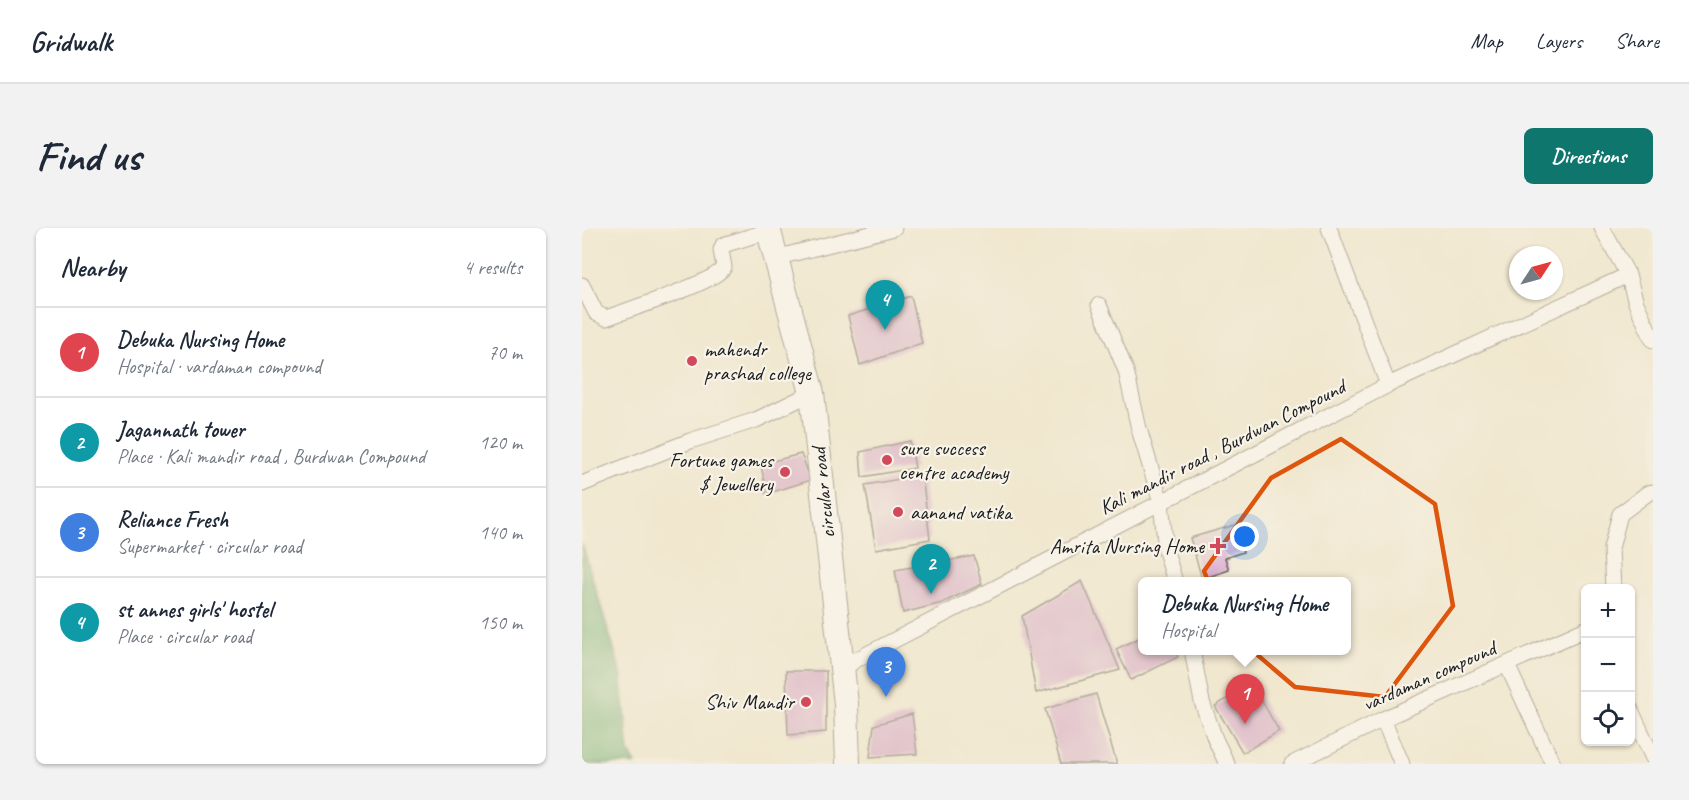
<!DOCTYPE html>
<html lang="en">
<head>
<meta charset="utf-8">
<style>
	body { margin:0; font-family:Caveat,sans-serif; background:#f2f2f3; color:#1f2937 }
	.controls { position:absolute; right:18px; bottom:18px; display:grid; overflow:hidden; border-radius:9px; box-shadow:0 2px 4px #0004 }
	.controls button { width:54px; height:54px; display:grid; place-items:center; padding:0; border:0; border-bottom:2px solid #e0e1e3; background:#fff; color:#1f2937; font:30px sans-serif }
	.compass { position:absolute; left:927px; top:18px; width:54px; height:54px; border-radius:50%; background:#fff; box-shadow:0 2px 4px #0004; rotate:54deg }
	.you { position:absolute; left:663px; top:309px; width:21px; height:21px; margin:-15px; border:4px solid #fff; border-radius:50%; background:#1a73e8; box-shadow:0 0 0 9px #1a73e833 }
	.badge { display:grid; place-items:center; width:39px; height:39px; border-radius:50%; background:#0f766e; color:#fff; font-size:20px; font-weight:700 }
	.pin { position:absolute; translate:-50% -50px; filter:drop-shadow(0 2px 3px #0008) }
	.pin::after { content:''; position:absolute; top:32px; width:21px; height:18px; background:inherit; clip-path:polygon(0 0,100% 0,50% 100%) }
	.popup { position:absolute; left:556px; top:349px; width:213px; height:78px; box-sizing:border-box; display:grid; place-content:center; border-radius:9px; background:#fff; filter:drop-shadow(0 2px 4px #0005); font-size:20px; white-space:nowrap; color:#747a83 }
	.popup b { font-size:22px; color:#1f2937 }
	.popup::after { content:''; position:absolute; left:50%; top:100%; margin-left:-12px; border:12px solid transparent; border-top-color:#fff }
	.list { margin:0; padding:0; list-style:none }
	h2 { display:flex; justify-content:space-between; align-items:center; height:78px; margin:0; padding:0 24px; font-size:26px }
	h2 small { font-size:20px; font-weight:400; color:#747a83 }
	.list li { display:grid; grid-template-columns:39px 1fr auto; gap:18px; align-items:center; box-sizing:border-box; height:90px; padding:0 24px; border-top:2px solid #e0e1e3 }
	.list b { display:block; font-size:22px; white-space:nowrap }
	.list p { margin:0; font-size:20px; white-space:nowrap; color:#747a83 }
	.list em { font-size:20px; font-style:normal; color:#747a83 }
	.icon { flex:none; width:33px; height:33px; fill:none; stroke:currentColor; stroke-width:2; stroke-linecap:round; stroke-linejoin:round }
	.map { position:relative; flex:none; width:1071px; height:536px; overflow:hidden; border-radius:9px }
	header { display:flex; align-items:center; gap:36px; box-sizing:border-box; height:84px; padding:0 30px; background:#fff; border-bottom:2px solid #e0e1e3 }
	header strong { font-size:28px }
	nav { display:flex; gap:33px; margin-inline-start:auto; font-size:21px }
	.intro { display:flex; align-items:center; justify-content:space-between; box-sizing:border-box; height:144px; padding:0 36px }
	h1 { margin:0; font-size:42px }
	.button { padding:15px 27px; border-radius:9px; background:#0f766e; color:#fff; font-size:21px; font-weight:700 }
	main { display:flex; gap:36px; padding:0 36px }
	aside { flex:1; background:#fff; border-radius:9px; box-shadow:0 2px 4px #0004 }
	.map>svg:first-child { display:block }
	.forest { fill:#6cae72; stroke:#446547; stroke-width:1.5 }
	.building { fill:#d095c8 }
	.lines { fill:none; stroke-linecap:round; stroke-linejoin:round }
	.minor-casing { stroke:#67635b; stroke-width:17 }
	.primary-casing { stroke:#67635b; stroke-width:26 }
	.minor { stroke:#fff; stroke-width:15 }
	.primary { stroke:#fff; stroke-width:24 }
	.marked { fill:none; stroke:#de560d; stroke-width:4.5; stroke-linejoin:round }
	.poi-dot { fill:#d1495b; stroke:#f7f3e8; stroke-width:2 }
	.labels { text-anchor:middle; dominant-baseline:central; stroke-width:4.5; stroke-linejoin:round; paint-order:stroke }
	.poi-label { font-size:21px; fill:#1c1c1c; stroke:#f7f3e8; text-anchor:start }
	.street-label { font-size:21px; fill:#1c1c1c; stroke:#f7f3e8 }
</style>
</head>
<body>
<header>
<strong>Gridwalk</strong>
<nav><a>Map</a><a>Layers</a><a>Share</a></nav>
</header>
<div class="intro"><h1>Find us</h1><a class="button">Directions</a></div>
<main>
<aside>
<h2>Nearby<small>4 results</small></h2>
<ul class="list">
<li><span class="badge" style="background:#e0444e">1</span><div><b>Debuka Nursing Home</b><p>Hospital · vardaman compound</p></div><em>70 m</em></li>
<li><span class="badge" style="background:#0f9aa8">2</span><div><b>Jagannath tower</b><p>Place · Kali mandir road , Burdwan Compound</p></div><em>120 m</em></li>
<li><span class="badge" style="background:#3f7fe0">3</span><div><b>Reliance Fresh</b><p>Supermarket · circular road</p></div><em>140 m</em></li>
<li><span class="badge" style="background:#0f9aa8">4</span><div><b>st annes girls' hostel</b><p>Place · circular road</p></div><em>150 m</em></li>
</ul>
</aside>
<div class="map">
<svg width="1071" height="536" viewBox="0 0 1071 536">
	<rect width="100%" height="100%" fill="#f7f3e8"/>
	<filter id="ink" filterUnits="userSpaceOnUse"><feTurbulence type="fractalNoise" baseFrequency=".0167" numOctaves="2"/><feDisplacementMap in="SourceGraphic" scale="12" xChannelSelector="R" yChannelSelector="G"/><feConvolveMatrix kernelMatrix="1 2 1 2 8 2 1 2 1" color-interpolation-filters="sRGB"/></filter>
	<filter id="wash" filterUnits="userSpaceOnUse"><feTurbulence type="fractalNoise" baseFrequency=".008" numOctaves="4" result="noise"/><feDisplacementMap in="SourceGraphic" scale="24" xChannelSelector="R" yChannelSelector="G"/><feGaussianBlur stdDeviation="1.35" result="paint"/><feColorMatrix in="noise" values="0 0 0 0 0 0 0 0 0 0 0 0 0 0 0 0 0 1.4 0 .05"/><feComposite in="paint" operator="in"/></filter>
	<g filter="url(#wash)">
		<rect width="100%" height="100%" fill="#f1e7cf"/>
		<!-- forest -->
		<path class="forest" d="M0,316L39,445L47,524L54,536H0Z"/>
		<g id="blocks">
			<!-- building -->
			<path class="building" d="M329,68L340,115L278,137L266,88Z
				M328,213L333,240L280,249L278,224Z
				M219,226L229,252L184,266L179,236Z
				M340,247L348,311L294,321L283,257Z
				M653,297L661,324L643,330L647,342L620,351L608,310Z
				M392,328L400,356L360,375L321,385L313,342Z
				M500,353L538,442L454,465L440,388Z
				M561,408V422H593L596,429L549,452L534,421Z
				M204,443H244V504L206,507Z
				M670,456L697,503L661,525L633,478Z
				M514,466L535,536H479L463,481Z
				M330,486L335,526L288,529L292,497Z"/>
		</g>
	</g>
	<g filter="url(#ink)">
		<use href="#blocks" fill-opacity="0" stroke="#67635b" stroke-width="1.5"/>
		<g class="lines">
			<!-- minor casing -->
			<g class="minor-casing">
				<path id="minor" d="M747,0L806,157
					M1020,0L1046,47L1054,75L1071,112
					M193,30L312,0
					M0,57L14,85L24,90C45,82 133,55 142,39L139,22L141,17L187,3
					M517,77L544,143L557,201L579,274L584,323L593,354
					M0,256L108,213L174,192L230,165
					M1031,361L1029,320L1038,286L1066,265L1071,264
					M610,422L620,474L633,511L645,536
					M925,437L971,536
					M260,443L272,433L806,157L1046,47
					M1048,480L1071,530
					M801,491L820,536
					M710,536L801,491L1004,401"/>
			</g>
			<!-- primary casing -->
			<g class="primary-casing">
				<path id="primary" d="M186,0L230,165L264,476L266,536"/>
			</g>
			<!-- minor -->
			<use href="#minor" class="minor"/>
			<!-- primary -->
			<use href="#primary" class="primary"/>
		</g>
	</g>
	<!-- marked area -->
	<path d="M0 0H1071V536H0ZM759,211L853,276L871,378L803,469L713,459L645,401L622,343L689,250Z" fill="#f1e7cf" fill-opacity=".55" fill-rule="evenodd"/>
	<path class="marked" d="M759,211L853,276L871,378L803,469L713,459L645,401L622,343L689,250Z"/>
	<!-- markers -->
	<g class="poi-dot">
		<circle cx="110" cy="133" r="6"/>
		<circle cx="305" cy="232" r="6"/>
		<circle cx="203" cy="244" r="6"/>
		<circle cx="316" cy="284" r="6"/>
		<path d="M633 309h6v6h6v6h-6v6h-6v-6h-6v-6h6z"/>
		<circle cx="224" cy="474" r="6"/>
	</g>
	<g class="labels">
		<!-- poi labels -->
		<g class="poi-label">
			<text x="122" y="121">mahendr<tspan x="122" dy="24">prashad college</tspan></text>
			<text x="317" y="220">sure success<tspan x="317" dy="24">centre academy</tspan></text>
			<text x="191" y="232" text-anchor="end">Fortune games<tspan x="191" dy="24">$ Jewellery</tspan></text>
			<text x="328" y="284">aanand vatika</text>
			<text x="622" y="318" text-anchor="end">Amrita Nursing Home</text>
			<text x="212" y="474" text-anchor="end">Shiv Mandir</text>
		</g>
		<!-- street labels -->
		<g class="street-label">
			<text transform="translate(640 219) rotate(-27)">Kali mandir road , Burdwan Compound</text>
			<text transform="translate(241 265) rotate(-96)">circular road</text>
			<text transform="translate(847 448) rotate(-24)">vardaman compound</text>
		</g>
	</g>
</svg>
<div class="controls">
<button>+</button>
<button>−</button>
<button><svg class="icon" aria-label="locate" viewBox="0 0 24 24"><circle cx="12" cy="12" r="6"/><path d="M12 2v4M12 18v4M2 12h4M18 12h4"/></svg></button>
</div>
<svg class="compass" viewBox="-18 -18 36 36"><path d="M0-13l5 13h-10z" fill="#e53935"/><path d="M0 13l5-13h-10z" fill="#747a83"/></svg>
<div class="you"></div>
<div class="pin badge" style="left:663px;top:496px;background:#e0444e">1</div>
<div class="popup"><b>Debuka Nursing Home</b>Hospital</div>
<div class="pin badge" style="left:349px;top:366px;background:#0f9aa8">2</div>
<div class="pin badge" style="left:304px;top:469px;background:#3f7fe0">3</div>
<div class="pin badge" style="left:303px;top:102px;background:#0f9aa8">4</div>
</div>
</main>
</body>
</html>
